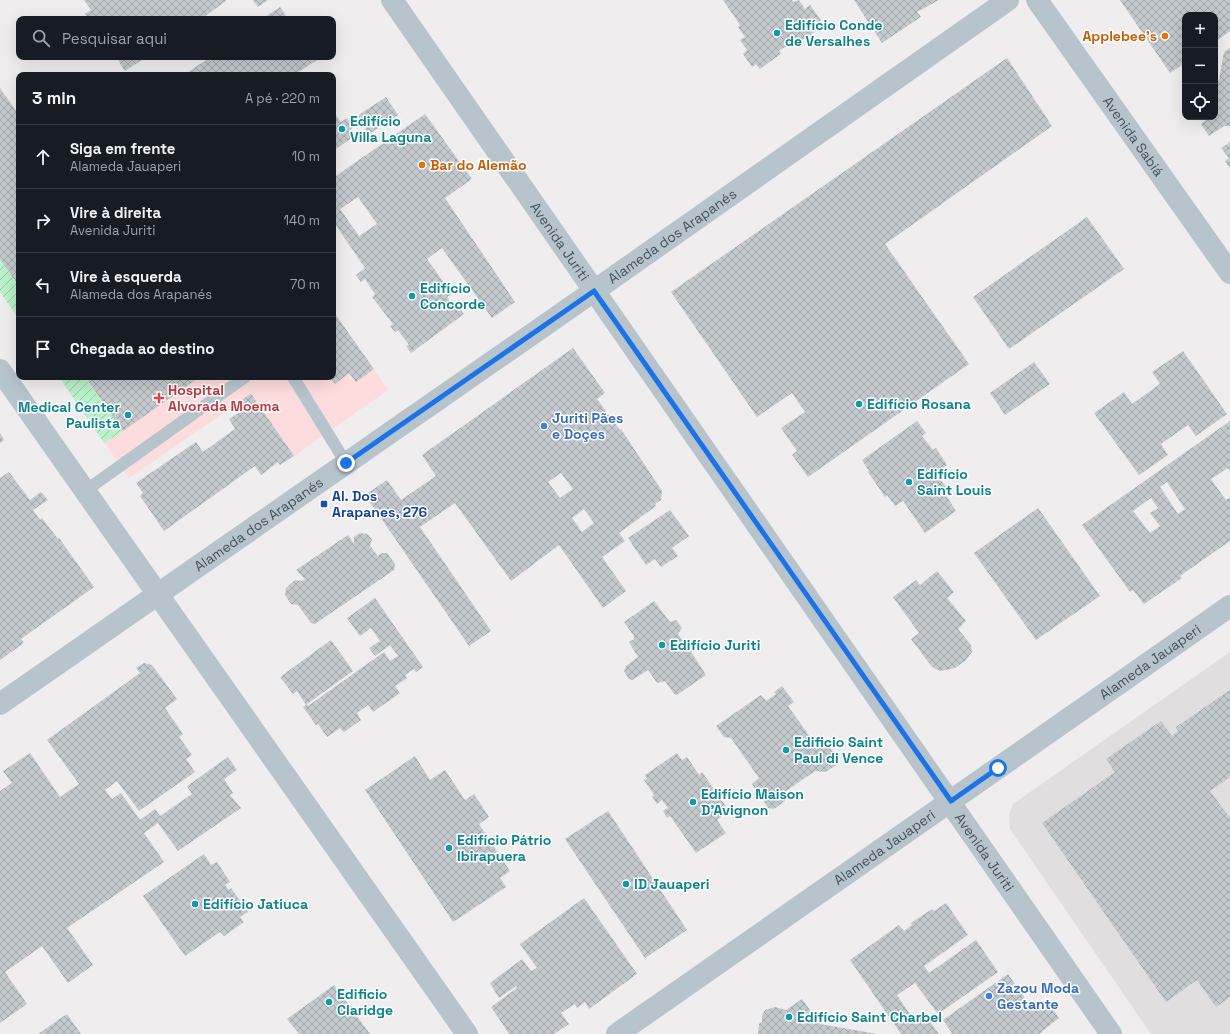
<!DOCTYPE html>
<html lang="pt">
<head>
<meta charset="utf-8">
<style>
	body { margin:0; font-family:"Space Grotesk",sans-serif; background:#242831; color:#f1f3f6 }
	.controls { position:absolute; right:12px; top:12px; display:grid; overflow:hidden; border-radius:8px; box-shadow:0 4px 16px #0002 }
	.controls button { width:36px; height:36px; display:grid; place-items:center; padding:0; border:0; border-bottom:1px solid #363941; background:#171b24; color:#f1f3f6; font:20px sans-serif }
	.stop { position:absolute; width:12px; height:12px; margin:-9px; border:3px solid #1a73e8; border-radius:50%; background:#fff }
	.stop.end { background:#1a73e8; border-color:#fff; box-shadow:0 1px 4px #0008 }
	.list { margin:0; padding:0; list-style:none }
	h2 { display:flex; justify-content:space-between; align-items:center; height:52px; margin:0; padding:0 16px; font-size:17px }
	h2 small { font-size:13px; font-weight:400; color:#9ea1a6 }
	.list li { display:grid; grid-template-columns:26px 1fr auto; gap:12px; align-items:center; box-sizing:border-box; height:64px; padding:0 16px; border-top:1px solid #363941 }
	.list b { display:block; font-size:15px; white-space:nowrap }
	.list p { margin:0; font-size:13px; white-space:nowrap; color:#9ea1a6 }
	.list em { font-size:13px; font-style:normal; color:#9ea1a6 }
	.icon { flex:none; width:22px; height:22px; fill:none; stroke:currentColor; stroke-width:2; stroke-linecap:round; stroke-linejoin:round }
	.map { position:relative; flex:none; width:1230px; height:1034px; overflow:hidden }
	.search { position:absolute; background:#171b24; box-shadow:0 4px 16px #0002; left:16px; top:16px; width:320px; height:44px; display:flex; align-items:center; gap:10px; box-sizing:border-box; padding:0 14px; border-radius:8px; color:#9ea1a6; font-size:15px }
	.panel { position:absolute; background:#171b24; box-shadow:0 4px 16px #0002; left:16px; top:72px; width:320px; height:308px; border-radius:8px }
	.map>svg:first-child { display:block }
	.education { fill:#e1dee0 }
	.medical { fill:#fcdcdd }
	.garden { fill:url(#garden-furrows) }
	.building { fill:url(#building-cross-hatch); fill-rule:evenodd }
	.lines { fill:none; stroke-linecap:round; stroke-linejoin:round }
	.lane { stroke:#b8c4cc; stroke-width:12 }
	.street { stroke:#b8c4cc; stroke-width:22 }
	.route { stroke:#1a73e8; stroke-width:5 }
	.culture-dot { fill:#0f9aa8; stroke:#fff; stroke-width:1.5 }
	.food-dot { fill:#e8710a; stroke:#fff; stroke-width:1.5 }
	.health-dot { fill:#e0444e; stroke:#fff; stroke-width:1.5 }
	.shop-dot { fill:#3f7fe0; stroke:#fff; stroke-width:1.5 }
	.transit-dot { fill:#1a4fb4; stroke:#fff; stroke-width:1.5 }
	.labels { text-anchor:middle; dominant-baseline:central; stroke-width:3; stroke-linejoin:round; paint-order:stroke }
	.culture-label { font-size:14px; font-weight:bold; fill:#0d838f; stroke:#fff; text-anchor:start }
	.food-label { font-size:14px; font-weight:bold; fill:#c56008; stroke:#fff; text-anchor:end }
	.street-label { font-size:14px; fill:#45545c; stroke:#fff }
	.health-label { font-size:14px; font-weight:bold; fill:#be3a42; stroke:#fff; text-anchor:start }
	.shop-label { font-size:14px; font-weight:bold; fill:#366cbe; stroke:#fff; text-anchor:start }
	.transit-label { font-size:14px; font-weight:bold; fill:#164399; stroke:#fff; text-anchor:start }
</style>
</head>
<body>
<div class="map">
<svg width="1230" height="1034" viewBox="0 0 1230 1034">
	<defs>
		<pattern id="garden-furrows" width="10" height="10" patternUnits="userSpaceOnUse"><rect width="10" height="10" fill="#b9f1c8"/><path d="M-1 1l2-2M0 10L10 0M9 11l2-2" fill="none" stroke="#98c6a6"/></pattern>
		<pattern id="building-cross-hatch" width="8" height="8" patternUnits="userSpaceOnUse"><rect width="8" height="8" fill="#c4c9ce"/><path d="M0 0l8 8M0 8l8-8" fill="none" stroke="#a1a6aa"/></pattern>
	</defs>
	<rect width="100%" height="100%" fill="#f0edee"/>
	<!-- education -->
	<path class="education" d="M1230,652V1034H1151L1010,829L1009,815L1013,804Z"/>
	<!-- medical -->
	<path class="medical" d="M333,311L388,390L294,456L251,394L129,478L59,377H333Z"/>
	<!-- garden -->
	<path class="garden" d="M0,259L19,286V319L0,292Z
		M59,377H84L123,431L104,443Z"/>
	<!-- building -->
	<path class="building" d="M84,0H226V1L201,19H89L85,14L91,10Z
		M253,0H268L258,7Z
		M723,0H792L793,2L799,0L805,9L810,5L821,20L815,23L819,29L799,42L797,39L779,51L781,54L760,69L756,64L752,67L743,54L747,50L740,40L745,37L738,27L740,25Z
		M854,0H939L917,12L921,17L882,43Z
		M1120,0H1230V31L1215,42V15H1185V63L1170,73Z
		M280,7L288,19H262Z
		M1230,48V126H1224L1209,136L1201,124L1206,120L1203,117H1215V83L1219,80L1224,52Z
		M116,57H146L125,71Z
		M218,57H315L317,60L294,75H184L209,58L211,61Z
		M1007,58L1052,126L885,244L969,364L808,477L792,455L797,451L781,428L805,412L792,393L757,417L671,292Z
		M0,88L19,115V134L16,137L19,142V286L0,259Z
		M386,97L398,115L369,134L357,116Z
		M333,111L341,122L347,118L353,127L349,131L353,137L333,151Z
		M425,114L472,179L445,198L515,302L492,318L442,248L427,259L452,294L447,297L456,309L459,307L464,314L411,353L406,346L409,345L398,330L395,332L390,326L393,324L372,297L375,294L365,279L361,282L356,275L365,268L333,221V178ZM358,197L377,224L359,236L340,209Z
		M1230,142V168L1225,161L1229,158L1221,148Z
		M1087,217L1124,269L1009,349L973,297Z
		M333,311L374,369L356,382L349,373L335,384L330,377H333Z
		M573,348L605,393L597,399L620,430L621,429L662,491L661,500L655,504L656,506L619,533L625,541L602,557L626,591L603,608L559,545L511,581L455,503L420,527L491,631L469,646L365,495L387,480L401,500L436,476L422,455ZM561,473L573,489L560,498L548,482ZM584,509L594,523L582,532L572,518Z
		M1183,351L1227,414L1196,436L1188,425L1161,444L1168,455L1139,475L1094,413L1124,392L1132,404L1160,384L1152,372Z
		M1034,362L1050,384L1005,415L990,393Z
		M85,377H200L123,431Z
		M251,394L294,456L280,465L278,462L261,475L255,466L164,531L140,496L143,493L136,483L196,442L203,452L235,429L229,419L243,410L238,402Z
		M917,421L926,433L922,436L933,450L936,448L947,465L936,473L949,491L945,494L956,511L925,533L903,501L895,506L887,495L885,497L868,472L869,471L862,460Z
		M1230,421V471L1228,468L1211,479L1226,500L1230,498V541L1180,576L1182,578L1144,604L1133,590L1130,592L1082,525ZM1167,482L1185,509L1178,514L1160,487ZM1151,498L1158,508L1150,513L1160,526L1150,533L1133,511Z
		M0,433L4,440L0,443Z
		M9,472L30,500L41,492L48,500L33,510L40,520L42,518L58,539L59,538L94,587L21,639L24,643L0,660V478Z
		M1038,508L1100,596L1036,640L974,553Z
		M670,510L689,536L672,548L678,556L661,567L655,559L646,565L628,538Z
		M360,533L367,534L372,539L370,546L378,556L382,553H387L395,564L394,570L315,624L311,623L298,605L291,604L285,595L286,588L295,580L302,581L305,579L296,570L348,535L354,544V537Z
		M937,571L954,592L947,598L966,621L958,629L971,645L972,652L965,661L955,668L940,671L932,667L911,639L919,633L893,597L916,580L920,585Z
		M375,598L423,667L416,672L414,669L405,675L407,678L395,686L400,693L373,712L368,705L357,713L361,720L344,732L340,728L327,737L318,724L316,725L303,707L306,705L297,691L293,694L280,677L331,640L353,671L307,704L308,706L384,652L390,661L398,656L390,645L375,656L369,648L380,641L371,628L360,636L347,618Z
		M654,601L670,622L676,620L682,628L678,634L682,640H689L695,648L691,652L706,675L677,695L674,694L665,681L657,683L648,670L632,680L629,679L624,671L626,666L638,657L629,642L634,639V636L624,622Z
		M144,663L152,665L177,699L165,708L183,734L179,737L192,755L186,759L195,772L139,811L117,781L105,790L112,799L121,793L140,820L155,809L160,816L192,794L187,786L228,757L237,770L224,779L233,793L230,795L241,808L178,851L158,823L144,833L164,862L67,928L93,965L68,983L42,946L5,972L27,1004L0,1023V791L12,783L3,771L30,753L60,797L79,784L47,740L140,673L136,668Z
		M782,686L794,702L788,706L813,741L821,735L838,759L837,764L826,772L815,771L786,791L785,801L774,809L768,808L752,784L759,778L731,738L724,737L716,726L761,695L766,701L776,694L774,692Z
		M1230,690V777L1210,791L1230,818V997L1216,1007L1197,980L1166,1002L1042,823L1115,772L1106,759L1161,721L1172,736L1178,731L1176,727Z
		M677,753L682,760L687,757L699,775L702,772L729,811L717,820L726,833L696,853L670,816L667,818L663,811L668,808L662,800L657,804L652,797L654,795L644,780L647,779L645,775Z
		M415,756L430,780L445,770L465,800L474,794L489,817L479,824L510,871L500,878L506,887L453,922L365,790Z
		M608,811L687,930L645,958L565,839Z
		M204,854L211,865L217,862L230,882L225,885L229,890L231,888L248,912L240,917L244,922L224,936L220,932L185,956L143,896Z
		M584,898L637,974L589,1009L585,1002L577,1008L575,1004L561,1013L569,1024L554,1034H509L491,1007L517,988L516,986L499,998L490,983L522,959L531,971L537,968L520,944Z
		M946,903L968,935L924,966L929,973L976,940L998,972L938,1014L915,983L897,995L913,1019L923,1012L939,1034H901L850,960L899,925L904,931L912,925L911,923L932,909L934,911Z
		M1008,974L1034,1011L1047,1001L1059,1018L1039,1034H950L952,1033L943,1020Z
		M334,985L370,1034H299L287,1019Z
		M802,999L820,1024L877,1034H758L759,1024L762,1022V1015L765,1010L775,1007L786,1010Z
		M67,1014L81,1034H38Z"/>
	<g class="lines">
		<!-- lane -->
		<path class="lane" d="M293,377L346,463
			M85,491L245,377"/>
		<!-- street -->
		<g class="street">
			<path id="s1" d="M392,0L1111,1034"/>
			<path id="s2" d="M1037,0L1230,273"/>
			<path d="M0,370L467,1034"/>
			<path id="s3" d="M0,704L594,291L1008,0"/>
			<path id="s4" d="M617,1034L1230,606"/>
		</g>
	</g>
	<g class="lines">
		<!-- route -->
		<path class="route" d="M346,463L594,291L951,801L998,768"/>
	</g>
	<!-- markers -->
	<g class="culture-dot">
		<circle cx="777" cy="33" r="4"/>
		<circle cx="342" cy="129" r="4"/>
		<circle cx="412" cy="296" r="4"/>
		<circle cx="859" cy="404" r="4"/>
		<circle cx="128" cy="415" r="4"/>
		<circle cx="909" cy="482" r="4"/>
		<circle cx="662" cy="645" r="4"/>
		<circle cx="786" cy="750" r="4"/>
		<circle cx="693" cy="802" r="4"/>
		<circle cx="449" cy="848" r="4"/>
		<circle cx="626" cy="884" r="4"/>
		<circle cx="195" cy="904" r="4"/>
		<circle cx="329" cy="1002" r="4"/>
		<circle cx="789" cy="1017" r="4"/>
	</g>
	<g class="food-dot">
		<circle cx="1165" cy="36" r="4"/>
		<circle cx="422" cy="165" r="4"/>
	</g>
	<path class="health-dot" d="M157 392h4v4h4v4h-4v4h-4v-4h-4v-4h4z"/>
	<g class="shop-dot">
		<circle cx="544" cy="426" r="4"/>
		<circle cx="989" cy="996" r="4"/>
	</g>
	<rect class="transit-dot" x="320" y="500" width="8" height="8" rx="2"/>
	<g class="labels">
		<!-- culture labels -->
		<g class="culture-label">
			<text x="785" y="25">Edifício Conde<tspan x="785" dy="16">de Versalhes</tspan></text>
			<text x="350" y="121">Edifício<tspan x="350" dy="16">Villa Laguna</tspan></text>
			<text x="420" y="288">Edifício<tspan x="420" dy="16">Concorde</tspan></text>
			<text x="867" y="404">Edifício Rosana</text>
			<text x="120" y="407" text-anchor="end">Medical Center<tspan x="120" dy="16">Paulista</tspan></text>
			<text x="917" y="474">Edifício<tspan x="917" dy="16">Saint Louis</tspan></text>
			<text x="670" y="645">Edifício Juriti</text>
			<text x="794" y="742">Edificio Saint<tspan x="794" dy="16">Paul di Vence</tspan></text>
			<text x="701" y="794">Edifício Maison<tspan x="701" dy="16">D'Avignon</tspan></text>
			<text x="457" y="840">Edifício Pátrio<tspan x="457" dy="16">Ibirapuera</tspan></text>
			<text x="634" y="884">ID Jauaperi</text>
			<text x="203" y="904">Edifício Jatiuca</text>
			<text x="337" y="994">Edificio<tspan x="337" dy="16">Claridge</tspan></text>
			<text x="797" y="1017">Edifício Saint Charbel</text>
		</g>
		<!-- food labels -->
		<g class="food-label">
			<text x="1157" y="36">Applebee's</text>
			<text x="430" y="165" text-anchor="start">Bar do Alemão</text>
		</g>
		<!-- street labels -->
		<g class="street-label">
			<text stroke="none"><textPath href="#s2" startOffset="167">Avenida Sabiá</textPath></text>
			<text stroke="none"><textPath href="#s3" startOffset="819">Alameda dos Arapanés</textPath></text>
			<text stroke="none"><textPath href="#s1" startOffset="294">Avenida Juriti</textPath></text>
			<text stroke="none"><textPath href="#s3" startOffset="315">Alameda dos Arapanés</textPath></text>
			<text stroke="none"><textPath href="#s4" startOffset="650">Alameda Jauaperi</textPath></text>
			<text stroke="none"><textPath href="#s4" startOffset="326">Alameda Jauaperi</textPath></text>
			<text stroke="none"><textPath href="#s1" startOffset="1038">Avenida Juriti</textPath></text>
		</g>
		<!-- health labels -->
		<g class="health-label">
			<text x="168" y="390">Hospital<tspan x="168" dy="16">Alvorada Moema</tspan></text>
		</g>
		<!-- shop labels -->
		<g class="shop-label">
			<text x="552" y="418">Juriti Pães<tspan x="552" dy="16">e Doçes</tspan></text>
			<text x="997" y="988">Zazou Moda<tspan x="997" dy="16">Gestante</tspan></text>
		</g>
		<!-- transit labels -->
		<g class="transit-label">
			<text x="332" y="496">Al. Dos<tspan x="332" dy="16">Arapanes, 276</tspan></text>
		</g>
	</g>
</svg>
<div class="controls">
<button>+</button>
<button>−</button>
<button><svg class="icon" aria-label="locate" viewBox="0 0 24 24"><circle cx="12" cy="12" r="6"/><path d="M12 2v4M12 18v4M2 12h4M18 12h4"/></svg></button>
</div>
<div class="stop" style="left:998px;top:768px"></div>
<div class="stop end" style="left:346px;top:463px"></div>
<div class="search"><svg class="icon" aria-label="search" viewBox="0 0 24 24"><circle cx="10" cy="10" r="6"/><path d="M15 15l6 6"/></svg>Pesquisar aqui</div>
<section class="panel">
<h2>3 min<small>A pé · 220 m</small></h2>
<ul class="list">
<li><svg class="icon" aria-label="ahead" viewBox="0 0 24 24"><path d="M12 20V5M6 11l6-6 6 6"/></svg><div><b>Siga em frente</b><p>Alameda Jauaperi</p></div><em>10 m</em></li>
<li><svg class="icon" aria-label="right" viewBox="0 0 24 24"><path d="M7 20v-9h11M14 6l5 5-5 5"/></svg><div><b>Vire à direita</b><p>Avenida Juriti</p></div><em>140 m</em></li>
<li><svg class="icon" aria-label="left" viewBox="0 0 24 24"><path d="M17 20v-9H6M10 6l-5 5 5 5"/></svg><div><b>Vire à esquerda</b><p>Alameda dos Arapanés</p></div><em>70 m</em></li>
<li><svg class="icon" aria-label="arrive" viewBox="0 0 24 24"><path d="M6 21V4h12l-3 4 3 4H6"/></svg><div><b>Chegada ao destino</b></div></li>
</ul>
</section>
</div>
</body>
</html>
